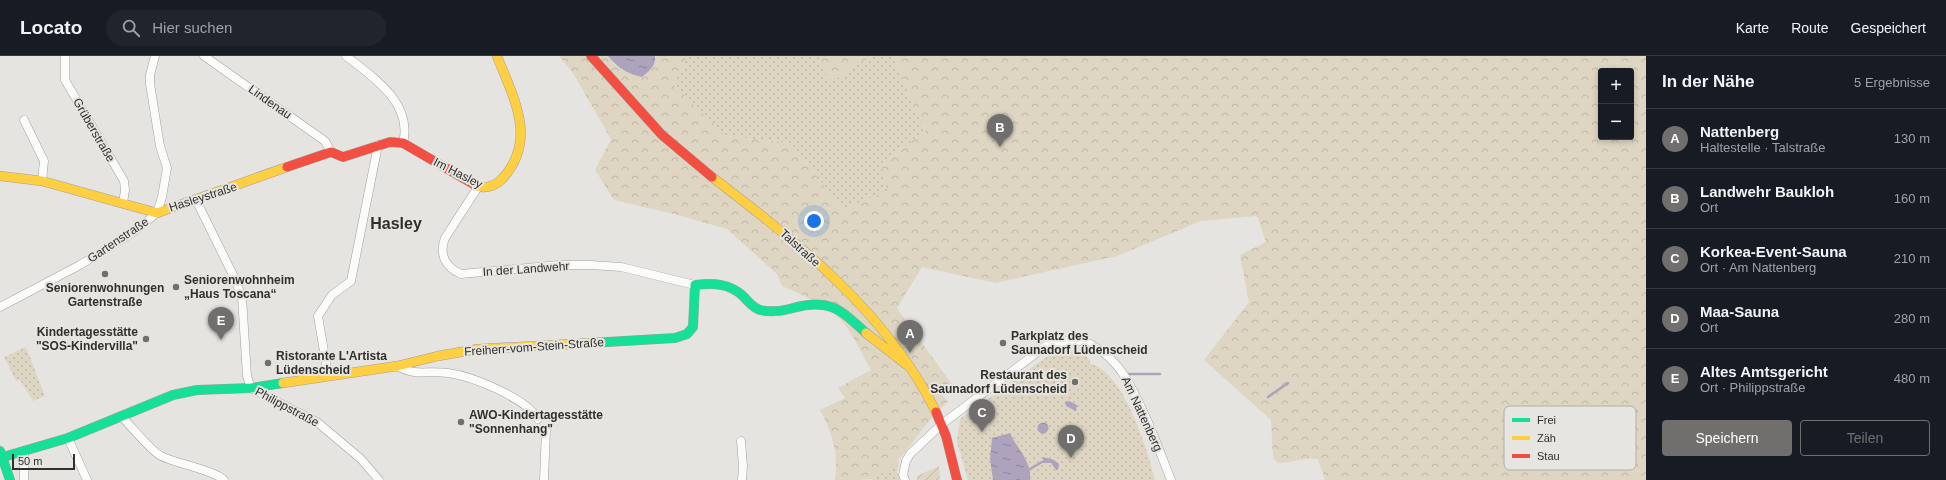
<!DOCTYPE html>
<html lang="de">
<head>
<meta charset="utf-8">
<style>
	body { margin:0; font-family:Arial,sans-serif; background:#20242c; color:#f1f3f6 }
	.controls { position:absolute; right:12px; top:12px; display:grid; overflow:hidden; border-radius:4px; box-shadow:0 2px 6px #0003 }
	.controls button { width:36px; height:36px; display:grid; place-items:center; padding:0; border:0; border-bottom:1px solid #363941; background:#171b24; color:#f1f3f6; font:20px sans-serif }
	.scale { position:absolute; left:12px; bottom:10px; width:63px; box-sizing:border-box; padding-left:4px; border:2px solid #30302e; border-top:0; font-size:11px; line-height:14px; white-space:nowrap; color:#30302e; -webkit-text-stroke:3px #e7e5e0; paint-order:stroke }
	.you { position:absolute; left:814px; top:165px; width:14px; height:14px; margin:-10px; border:3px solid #fff; border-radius:50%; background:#1a73e8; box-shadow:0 0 0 6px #1a73e833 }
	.badge { display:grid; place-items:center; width:26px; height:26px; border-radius:50%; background:#706f6d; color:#fff; font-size:13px; font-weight:700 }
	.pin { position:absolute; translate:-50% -33px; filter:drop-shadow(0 1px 2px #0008) }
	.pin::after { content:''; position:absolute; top:21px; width:14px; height:12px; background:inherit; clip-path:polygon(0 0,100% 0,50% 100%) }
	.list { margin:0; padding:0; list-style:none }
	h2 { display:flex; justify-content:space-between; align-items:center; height:52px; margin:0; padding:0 16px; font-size:17px }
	h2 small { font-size:13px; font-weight:400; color:#9ea1a6 }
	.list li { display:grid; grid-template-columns:26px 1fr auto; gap:12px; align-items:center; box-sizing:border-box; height:60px; padding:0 16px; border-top:1px solid #363941 }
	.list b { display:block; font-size:15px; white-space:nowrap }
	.list p { margin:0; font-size:13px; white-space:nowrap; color:#9ea1a6 }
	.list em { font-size:13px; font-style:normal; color:#9ea1a6 }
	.actions { display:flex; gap:8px; padding:12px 16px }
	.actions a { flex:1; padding:9px 0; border:1px solid #706f6d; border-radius:4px; text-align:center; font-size:14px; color:#706f6d }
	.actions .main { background:#706f6d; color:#fff }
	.icon { flex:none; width:22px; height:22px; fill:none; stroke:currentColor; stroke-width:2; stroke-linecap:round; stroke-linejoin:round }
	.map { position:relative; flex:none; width:1646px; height:424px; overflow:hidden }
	header { display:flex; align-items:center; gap:24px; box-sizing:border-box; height:56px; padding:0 20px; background:#171b24; border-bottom:1px solid #363941 }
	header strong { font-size:19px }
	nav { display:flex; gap:22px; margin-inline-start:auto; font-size:14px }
	.search { width:280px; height:36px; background:#20242c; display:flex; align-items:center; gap:10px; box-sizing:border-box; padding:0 14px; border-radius:22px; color:#9ea1a6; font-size:15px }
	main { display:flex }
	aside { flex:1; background:#171b24 }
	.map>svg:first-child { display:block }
	.grass { fill:url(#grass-dots) }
	.forest { fill:url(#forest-crowns); fill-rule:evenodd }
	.garden { fill:url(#garden-furrows) }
	.water { fill:url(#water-ripples) }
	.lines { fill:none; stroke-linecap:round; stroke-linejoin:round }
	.stream { stroke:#aea3bd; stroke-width:2.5 }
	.street-casing { stroke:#a2a09e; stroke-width:9 }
	.fast-casing { stroke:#a2a09e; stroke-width:10 }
	.slow-casing { stroke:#a2a09e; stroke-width:10 }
	.jam-casing { stroke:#a2a09e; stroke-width:10 }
	.street { stroke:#fbfbfa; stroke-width:8 }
	.fast { stroke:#16e098; stroke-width:9 }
	.slow { stroke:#ffcf43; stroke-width:9 }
	.jam { stroke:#f24e42; stroke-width:9 }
	.poi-dot { fill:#706f6d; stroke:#e7e5e0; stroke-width:1.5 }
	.labels { text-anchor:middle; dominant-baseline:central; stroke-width:4; stroke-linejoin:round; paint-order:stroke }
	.street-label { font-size:12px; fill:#30302e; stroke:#e7e5e0 }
	.poi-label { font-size:12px; font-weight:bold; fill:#30302e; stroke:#e7e5e0; text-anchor:start }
	.district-label { font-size:16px; font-weight:bold; fill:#302f2b; stroke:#e7e5e0 }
	.key { fill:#e7e5e0; stroke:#b0afab; stroke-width:1 }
	.key-label { font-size:11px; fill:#30302e }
</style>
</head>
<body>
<header>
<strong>Locato</strong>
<div class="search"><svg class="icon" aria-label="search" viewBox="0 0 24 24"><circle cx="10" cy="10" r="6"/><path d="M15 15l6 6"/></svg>Hier suchen</div>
<nav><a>Karte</a><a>Route</a><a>Gespeichert</a></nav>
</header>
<main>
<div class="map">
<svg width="1646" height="424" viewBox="0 0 1646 424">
	<defs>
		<pattern id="grass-dots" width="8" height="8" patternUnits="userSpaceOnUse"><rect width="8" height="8" fill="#ded5c2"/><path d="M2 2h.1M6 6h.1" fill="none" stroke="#bfb7a7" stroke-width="1.8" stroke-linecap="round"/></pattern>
		<pattern id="forest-crowns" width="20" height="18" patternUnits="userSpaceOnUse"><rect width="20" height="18" fill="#ded5c2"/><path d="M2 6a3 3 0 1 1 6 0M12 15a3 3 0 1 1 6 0" fill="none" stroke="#bfb7a7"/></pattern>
		<pattern id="garden-furrows" width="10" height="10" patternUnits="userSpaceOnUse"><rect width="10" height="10" fill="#ded5c2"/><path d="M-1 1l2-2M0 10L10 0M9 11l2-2" fill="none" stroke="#bfb7a7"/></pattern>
		<pattern id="water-ripples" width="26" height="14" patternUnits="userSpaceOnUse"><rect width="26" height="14" fill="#aea3bd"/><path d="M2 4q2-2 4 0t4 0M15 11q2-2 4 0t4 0" fill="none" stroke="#8e859a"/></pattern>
	</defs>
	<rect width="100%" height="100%" fill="#e6e4e1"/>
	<!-- grass -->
	<path class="grass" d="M687,0H818L830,27L871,0H892L926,75L881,108L889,135L842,153L791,87L726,80L673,30Z
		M26,291L45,340L33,345L20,324L16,325L4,301Z
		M1059,294C1072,294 1080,295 1090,304V308C1123,314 1148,395 1155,424H968L957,386L960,363L1048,300Z
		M899,404L897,416L900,424H872Z"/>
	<!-- forest -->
	<path class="forest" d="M559,0H608L615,9L656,2L655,0H687L674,30L726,80L791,87L842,153L888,135L881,108L926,75L892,0H1646V424H1325L1318,403C1304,401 1292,407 1278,407L1273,402L1271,364L1204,304L1249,246L1240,199L1266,186L1257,160L1201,165L1117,200L995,227L922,211L897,252L953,330L942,338L948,346C920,368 906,407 873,423C866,424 844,424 835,424C839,400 832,375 820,354L845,342L838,332L871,314C862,298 853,278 841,264C829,251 799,237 782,230L777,218L727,173L678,159L614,144L595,114L611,83L573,17ZM1601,15H1631V81H1601Z
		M818,0H871L830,27Z"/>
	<!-- garden -->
	<path class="garden" d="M939,410L940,424H917V420Z"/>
	<!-- water -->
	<path class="water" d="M608,0H655C656,10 649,15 642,21C626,17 618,12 608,0Z
		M1069,345L1077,349L1076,355L1066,350L1065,346Z
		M1037.5 372a5.5 5.5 0 1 1 11 0a5.5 5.5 0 1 1-11 0Z
		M1010,377C1017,393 1032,405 1030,424H993L990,403L992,382Z
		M1043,401L1054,404L1059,408L1058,414H1056L1051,407H1043Z"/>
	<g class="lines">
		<!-- stream -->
		<path class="stream" d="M1125,318H1160
			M1268,341L1288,327
			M1030,413L1042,406"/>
		<!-- street casing -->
		<g class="street-casing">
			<path id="street" d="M65,0V24L124,125L125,134L123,147
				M204,0L325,85L331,96
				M346,0C374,22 413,47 403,87
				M24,64L44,105L42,125
				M478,131L445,182C439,198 445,211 461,218L559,209H591L621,211L695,229
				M196,144L234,221L242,241L247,320L251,332L317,366L361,403L379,424
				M0,251L80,209L132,177L157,157L162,141L167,112L160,90L150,28V19L155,0
				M397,310C418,321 426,314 448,317C472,320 526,342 538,363
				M328,319L318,260L332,239L351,225L378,89
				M122,361C131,370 151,395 161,400C177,408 214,414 224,424
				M68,382L87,424
				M741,385L743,410L742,424
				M24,396V424
				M544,424L546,373
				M905,424L903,419L906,405L910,398L942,368L1047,289C1061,286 1079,281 1092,289C1122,305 1134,336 1147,364C1156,384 1163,404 1171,424"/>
		</g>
		<!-- fast casing -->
		<g class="fast-casing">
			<path id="fast" d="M590,287L675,282L687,278L693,271L695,229C713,227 729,227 743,240C749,246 752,251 760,254C771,257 782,255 793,252C829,242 840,253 866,277
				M0,395L10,424
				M0,402L68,382L173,339L197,334L251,332L283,327"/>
		</g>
		<!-- slow casing -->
		<g class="slow-casing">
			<path id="slow" d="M0,120L42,125L157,157L287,111
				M712,121C798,187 887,256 936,356
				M475,129C483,134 495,130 501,124C539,85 513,41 497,0
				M866,277L907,309
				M283,327L397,310L438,300L478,293L590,287"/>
		</g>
		<!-- jam casing -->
		<g class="jam-casing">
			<path id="jam" d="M591,0L662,79L712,121
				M287,111L331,96L343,101L390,86L403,87L475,129
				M936,356L946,380L957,424"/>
		</g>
		<!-- street -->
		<use href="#street" class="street"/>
		<!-- fast -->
		<use href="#fast" class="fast"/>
		<!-- slow -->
		<use href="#slow" class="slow"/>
		<!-- jam -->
		<use href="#jam" class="jam"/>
	</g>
	<!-- markers -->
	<g class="poi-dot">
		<circle cx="105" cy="218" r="4"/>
		<circle cx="176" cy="231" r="4"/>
		<circle cx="146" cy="283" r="4"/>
		<circle cx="1003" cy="287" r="4"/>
		<circle cx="268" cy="307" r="4"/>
		<circle cx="1075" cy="326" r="4"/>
		<circle cx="461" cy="366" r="4"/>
	</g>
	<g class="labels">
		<!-- street labels -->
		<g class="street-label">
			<text transform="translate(270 46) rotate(35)">Lindenau</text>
			<text transform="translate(94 74) rotate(60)">Grüberstraße</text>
			<text transform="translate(458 117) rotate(27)">Im Hasley</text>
			<text transform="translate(203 141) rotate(-18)">Hasleystraße</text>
			<text transform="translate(118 184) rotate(-34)">Gartenstraße</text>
			<text transform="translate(800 192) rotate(42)">Talstraße</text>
			<text transform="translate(526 213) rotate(-4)">In der Landwehr</text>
			<text transform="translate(534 291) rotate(-4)">Freiherr-vom-Stein-Straße</text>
			<text transform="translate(287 351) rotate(28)">Philippstraße</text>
			<text transform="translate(1142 358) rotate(65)">Am Nattenberg</text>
		</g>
		<!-- poi labels -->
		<g class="poi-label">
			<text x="184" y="224">Seniorenwohnheim<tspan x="184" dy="14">„Haus Toscana“</tspan></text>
			<text x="105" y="232" text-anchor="middle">Seniorenwohnungen<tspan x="105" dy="14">Gartenstraße</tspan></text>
			<text x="138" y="276" text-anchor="end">Kindertagesstätte<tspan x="138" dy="14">"SOS-Kindervilla"</tspan></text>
			<text x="1011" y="280">Parkplatz des<tspan x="1011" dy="14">Saunadorf Lüdenscheid</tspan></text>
			<text x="276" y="300">Ristorante L'Artista<tspan x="276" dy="14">Lüdenscheid</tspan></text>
			<text x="1067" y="319" text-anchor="end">Restaurant des<tspan x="1067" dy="14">Saunadorf Lüdenscheid</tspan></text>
			<text x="469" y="359">AWO-Kindertagesstätte<tspan x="469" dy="14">"Sonnenhang"</tspan></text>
		</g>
		<!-- district labels -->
		<g class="district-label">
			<text x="396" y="167">Hasley</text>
		</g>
	</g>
	<!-- legend -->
	<rect x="1504" y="350" width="132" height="64" rx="6" class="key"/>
	<rect x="1512" y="362" width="18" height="4" fill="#16e098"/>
	<rect x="1512" y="380" width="18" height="4" fill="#ffcf43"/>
	<rect x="1512" y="398" width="18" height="4" fill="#f24e42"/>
	<g class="key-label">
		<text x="1537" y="368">Frei</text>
		<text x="1537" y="386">Zäh</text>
		<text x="1537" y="404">Stau</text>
	</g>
</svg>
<div class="controls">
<button>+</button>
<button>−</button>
</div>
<div class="scale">50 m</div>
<div class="you"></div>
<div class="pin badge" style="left:910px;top:297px">A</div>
<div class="pin badge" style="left:1000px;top:91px">B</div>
<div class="pin badge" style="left:982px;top:376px">C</div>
<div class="pin badge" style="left:1071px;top:402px">D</div>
<div class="pin badge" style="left:221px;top:284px">E</div>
</div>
<aside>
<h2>In der Nähe<small>5 Ergebnisse</small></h2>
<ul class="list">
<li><span class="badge">A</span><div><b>Nattenberg</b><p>Haltestelle · Talstraße</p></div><em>130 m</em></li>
<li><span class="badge">B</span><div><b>Landwehr Baukloh</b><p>Ort</p></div><em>160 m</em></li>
<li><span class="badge">C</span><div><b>Korkea-Event-Sauna</b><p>Ort · Am Nattenberg</p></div><em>210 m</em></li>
<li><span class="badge">D</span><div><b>Maa-Sauna</b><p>Ort</p></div><em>280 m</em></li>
<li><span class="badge">E</span><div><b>Altes Amtsgericht</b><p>Ort · Philippstraße</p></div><em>480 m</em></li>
</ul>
<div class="actions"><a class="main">Speichern</a><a>Teilen</a></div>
</aside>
</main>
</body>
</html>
